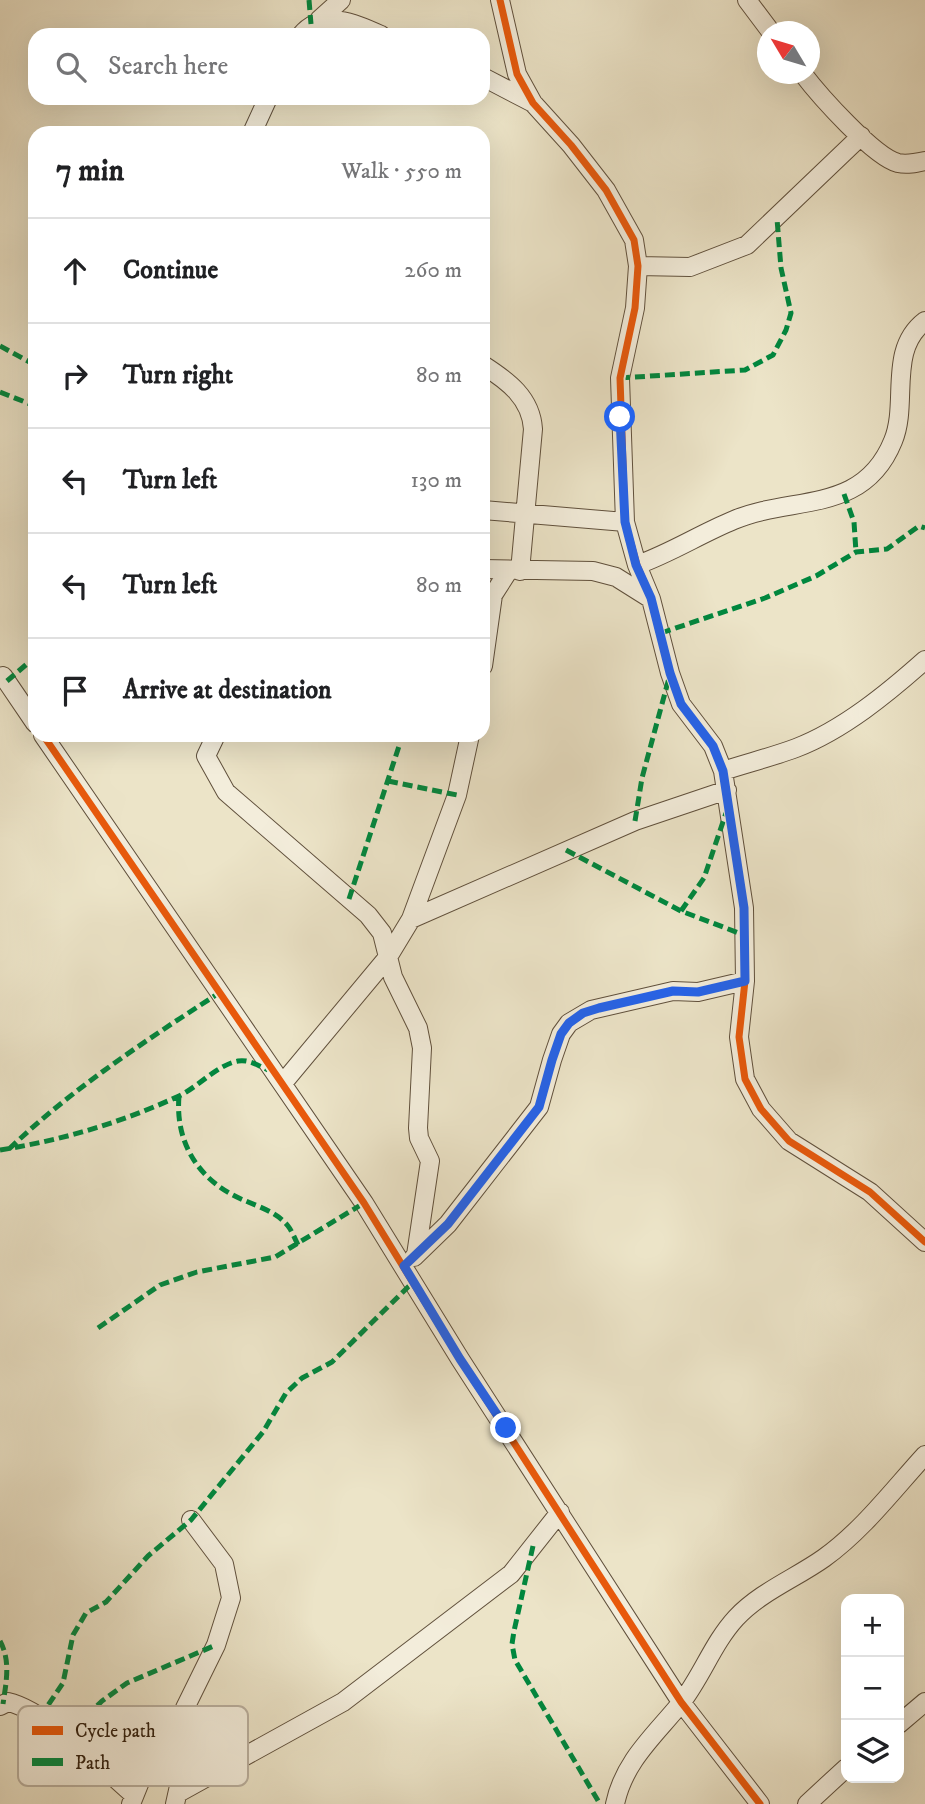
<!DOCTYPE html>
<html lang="en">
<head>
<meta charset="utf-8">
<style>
	body { margin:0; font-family:"IM FELL DW Pica",serif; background:#f2f2f2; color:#202124 }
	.controls { position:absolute; right:21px; bottom:21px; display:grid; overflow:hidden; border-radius:14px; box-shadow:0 7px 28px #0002 }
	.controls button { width:63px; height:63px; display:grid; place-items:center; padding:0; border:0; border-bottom:2px solid #e0e0e0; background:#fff; color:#202124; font:35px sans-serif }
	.compass { position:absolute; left:757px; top:21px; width:63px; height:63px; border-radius:50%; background:#fff; box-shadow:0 7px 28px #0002; rotate:308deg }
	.stop { position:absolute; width:21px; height:21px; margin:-16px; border:5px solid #2563eb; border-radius:50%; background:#fff }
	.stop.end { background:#2563eb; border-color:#fff; box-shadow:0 2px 7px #0008 }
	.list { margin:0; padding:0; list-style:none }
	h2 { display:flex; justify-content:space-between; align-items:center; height:91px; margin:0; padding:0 28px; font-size:30px }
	h2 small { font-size:23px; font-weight:400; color:#757577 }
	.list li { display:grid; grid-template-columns:46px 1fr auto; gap:21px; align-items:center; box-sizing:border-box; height:105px; padding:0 28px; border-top:2px solid #e0e0e0 }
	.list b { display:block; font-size:26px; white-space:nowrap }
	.list em { font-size:23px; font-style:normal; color:#757577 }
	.icon { flex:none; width:38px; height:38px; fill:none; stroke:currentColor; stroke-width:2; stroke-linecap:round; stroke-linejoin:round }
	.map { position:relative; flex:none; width:925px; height:1804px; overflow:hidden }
	.search { position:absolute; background:#fff; box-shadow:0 7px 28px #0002; left:28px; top:28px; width:462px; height:77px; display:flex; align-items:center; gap:18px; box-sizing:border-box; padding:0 24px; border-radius:21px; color:#757577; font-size:26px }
	.panel { position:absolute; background:#fff; box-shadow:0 7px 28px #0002; left:28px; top:126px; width:462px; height:616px; border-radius:21px }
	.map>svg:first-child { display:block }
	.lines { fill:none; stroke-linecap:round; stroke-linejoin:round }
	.minor-casing { stroke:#60503c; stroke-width:20 }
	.minor { stroke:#f3eddb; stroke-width:18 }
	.quiet { stroke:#00873e; stroke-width:5; stroke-dasharray:10 5; stroke-linecap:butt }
	.cycleway-casing { stroke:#f3eddb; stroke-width:11 }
	.cycleway { stroke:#e8590c; stroke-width:7 }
	.route { stroke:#2563eb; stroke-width:9 }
	.key { fill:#f3eddb; stroke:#b9af9e; stroke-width:2 }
	.key-label { font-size:19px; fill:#311f0e }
</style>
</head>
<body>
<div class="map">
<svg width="925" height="1804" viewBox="0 0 925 1804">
	<rect width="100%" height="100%" fill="#ece4c8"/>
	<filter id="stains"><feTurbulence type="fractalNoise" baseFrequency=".00286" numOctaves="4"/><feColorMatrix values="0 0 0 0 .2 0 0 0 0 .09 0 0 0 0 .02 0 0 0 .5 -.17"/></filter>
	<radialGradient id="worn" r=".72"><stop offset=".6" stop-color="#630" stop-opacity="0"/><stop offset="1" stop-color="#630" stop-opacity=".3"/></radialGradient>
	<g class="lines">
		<!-- minor casing -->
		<g class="minor-casing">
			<path id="minor" d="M500,0L517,74L533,103L571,145L606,190L634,240L638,266L635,308L620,378L625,522L637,565L651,599L670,673L681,704L713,746L723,771L744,908L745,981L739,1037L745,1079L761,1109L789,1141L870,1192L925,1242
				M747,0L771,32
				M319,20L341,0
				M301,35C323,9 354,23 381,35
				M803,74C819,95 874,157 898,163C907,165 916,163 925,161
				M483,77L533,103
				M252,133L268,98
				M638,266L690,267L747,245L861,136
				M483,365C508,381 531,398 533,429L520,571
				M483,510L625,522
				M637,565C671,553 700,534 734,520C793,495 863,515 893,441C909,403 887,350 925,321
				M483,569L593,571L616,577L651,599
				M483,666L493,595L509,570
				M3,676L35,723
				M43,735L364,1203L460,1359L681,1702L760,1804
				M216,735L206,756L226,792L368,915L382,933L393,977L418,1028L422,1048L418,1128L419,1138L430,1161L416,1255
				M723,771C747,763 772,757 796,748C843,730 888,693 925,660
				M411,919L635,821L727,790
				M283,1083L388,957L411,919L457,795L470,735
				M414,1257L448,1224L539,1107L552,1060L561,1034L569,1023L591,1010L673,991L698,992L745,981
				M0,1706L8,1702C45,1710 104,1769 134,1795
				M899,1724L925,1702
				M180,1792L343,1702L511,1574L560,1512
				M131,1804L150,1757L187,1750
				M175,1804L187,1750L189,1726L185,1708L216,1645L231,1598L224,1564L191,1520
				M615,1804C624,1761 655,1735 681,1703C702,1676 713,1643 736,1618C760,1592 796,1578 824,1558C863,1530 893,1490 925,1455
				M807,1804L846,1768"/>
		</g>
		<!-- minor -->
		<use href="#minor" class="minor"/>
		<!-- quiet -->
		<path class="quiet" d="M309,0L311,24
			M0,346L35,365
			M620,378L745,370L773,355L786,330L791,313L781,268L777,219
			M0,392L35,406
			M844,494L854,522L856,552
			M661,633L765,598L816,576L856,552L887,549L919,526L925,528
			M7,681L35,657
			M388,781L457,795
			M635,821L642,778L669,678
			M566,850L681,911L744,935
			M349,899L400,743
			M681,911L704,878L726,813
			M179,1096C175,1142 198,1180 241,1199C257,1206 277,1212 288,1226C292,1231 295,1239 298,1245
			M9,1149C73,1088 145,1041 219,993
			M0,1150C63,1140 120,1123 179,1096C198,1087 217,1065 238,1061C249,1059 259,1066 268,1070
			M98,1328L160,1285L197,1272L275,1257L364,1203
			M533,1546L514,1631L512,1644L515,1660L600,1804
			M0,1641C11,1661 6,1683 3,1704
			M40,1717L63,1683L73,1635L86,1613L106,1602L148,1556L191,1520L263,1432L286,1393L302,1378L332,1362L412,1283
			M65,1737L102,1701L127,1683L216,1645"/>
		<!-- cycleway casing -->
		<g class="cycleway-casing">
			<path id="cycleway" d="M500,0L517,74L533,103L571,145L606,190L634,240L638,266L635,308L620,378L625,522L637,565L651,599L670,673L681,704L713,746L723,771L744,908L745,981L739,1037L745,1079L761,1109L789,1141L870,1192L925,1242
				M43,735L364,1203L460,1359L681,1702L760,1804"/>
		</g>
		<!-- cycleway -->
		<use href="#cycleway" class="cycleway"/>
	</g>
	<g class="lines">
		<!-- route -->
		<path class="route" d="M506,1428L460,1359L404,1266L448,1224L539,1107L552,1060L561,1034L569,1023L583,1013L599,1008L673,991L698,992L745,981L744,908L723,771L713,746L681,704L670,673L651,598L636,565L625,522L620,417"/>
	</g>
	<!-- legend -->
	<rect x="18" y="1706" width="230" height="80" rx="10" class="key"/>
	<rect x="32" y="1726" width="31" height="9" fill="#e8590c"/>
	<rect x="32" y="1758" width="31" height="8" fill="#00873e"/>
	<g class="key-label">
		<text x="75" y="1737">Cycle path</text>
		<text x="75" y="1769">Path</text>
	</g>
	<rect width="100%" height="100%" filter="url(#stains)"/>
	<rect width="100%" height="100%" fill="url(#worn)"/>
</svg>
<div class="controls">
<button>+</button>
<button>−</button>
<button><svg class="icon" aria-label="layers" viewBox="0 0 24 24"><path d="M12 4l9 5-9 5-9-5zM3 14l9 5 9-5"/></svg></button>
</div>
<svg class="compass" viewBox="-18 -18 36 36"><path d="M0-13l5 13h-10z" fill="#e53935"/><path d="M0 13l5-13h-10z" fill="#757577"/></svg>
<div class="stop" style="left:620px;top:417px"></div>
<div class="stop end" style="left:506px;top:1428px"></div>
<div class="search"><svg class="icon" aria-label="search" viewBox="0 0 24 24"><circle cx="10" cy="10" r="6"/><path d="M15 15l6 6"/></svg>Search here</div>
<section class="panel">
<h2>7 min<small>Walk · 550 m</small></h2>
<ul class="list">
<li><svg class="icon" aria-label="ahead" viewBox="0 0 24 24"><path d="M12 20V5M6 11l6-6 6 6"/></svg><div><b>Continue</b></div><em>260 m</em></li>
<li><svg class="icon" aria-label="right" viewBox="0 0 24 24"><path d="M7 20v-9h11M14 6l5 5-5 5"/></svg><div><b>Turn right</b></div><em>80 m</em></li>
<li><svg class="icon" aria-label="left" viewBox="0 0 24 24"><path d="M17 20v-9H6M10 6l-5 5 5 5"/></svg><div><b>Turn left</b></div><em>130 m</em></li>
<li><svg class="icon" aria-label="left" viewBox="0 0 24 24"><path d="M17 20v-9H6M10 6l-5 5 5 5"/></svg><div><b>Turn left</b></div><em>80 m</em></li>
<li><svg class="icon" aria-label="arrive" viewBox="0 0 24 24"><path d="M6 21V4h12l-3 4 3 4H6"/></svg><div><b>Arrive at destination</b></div></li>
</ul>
</section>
</div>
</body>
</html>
